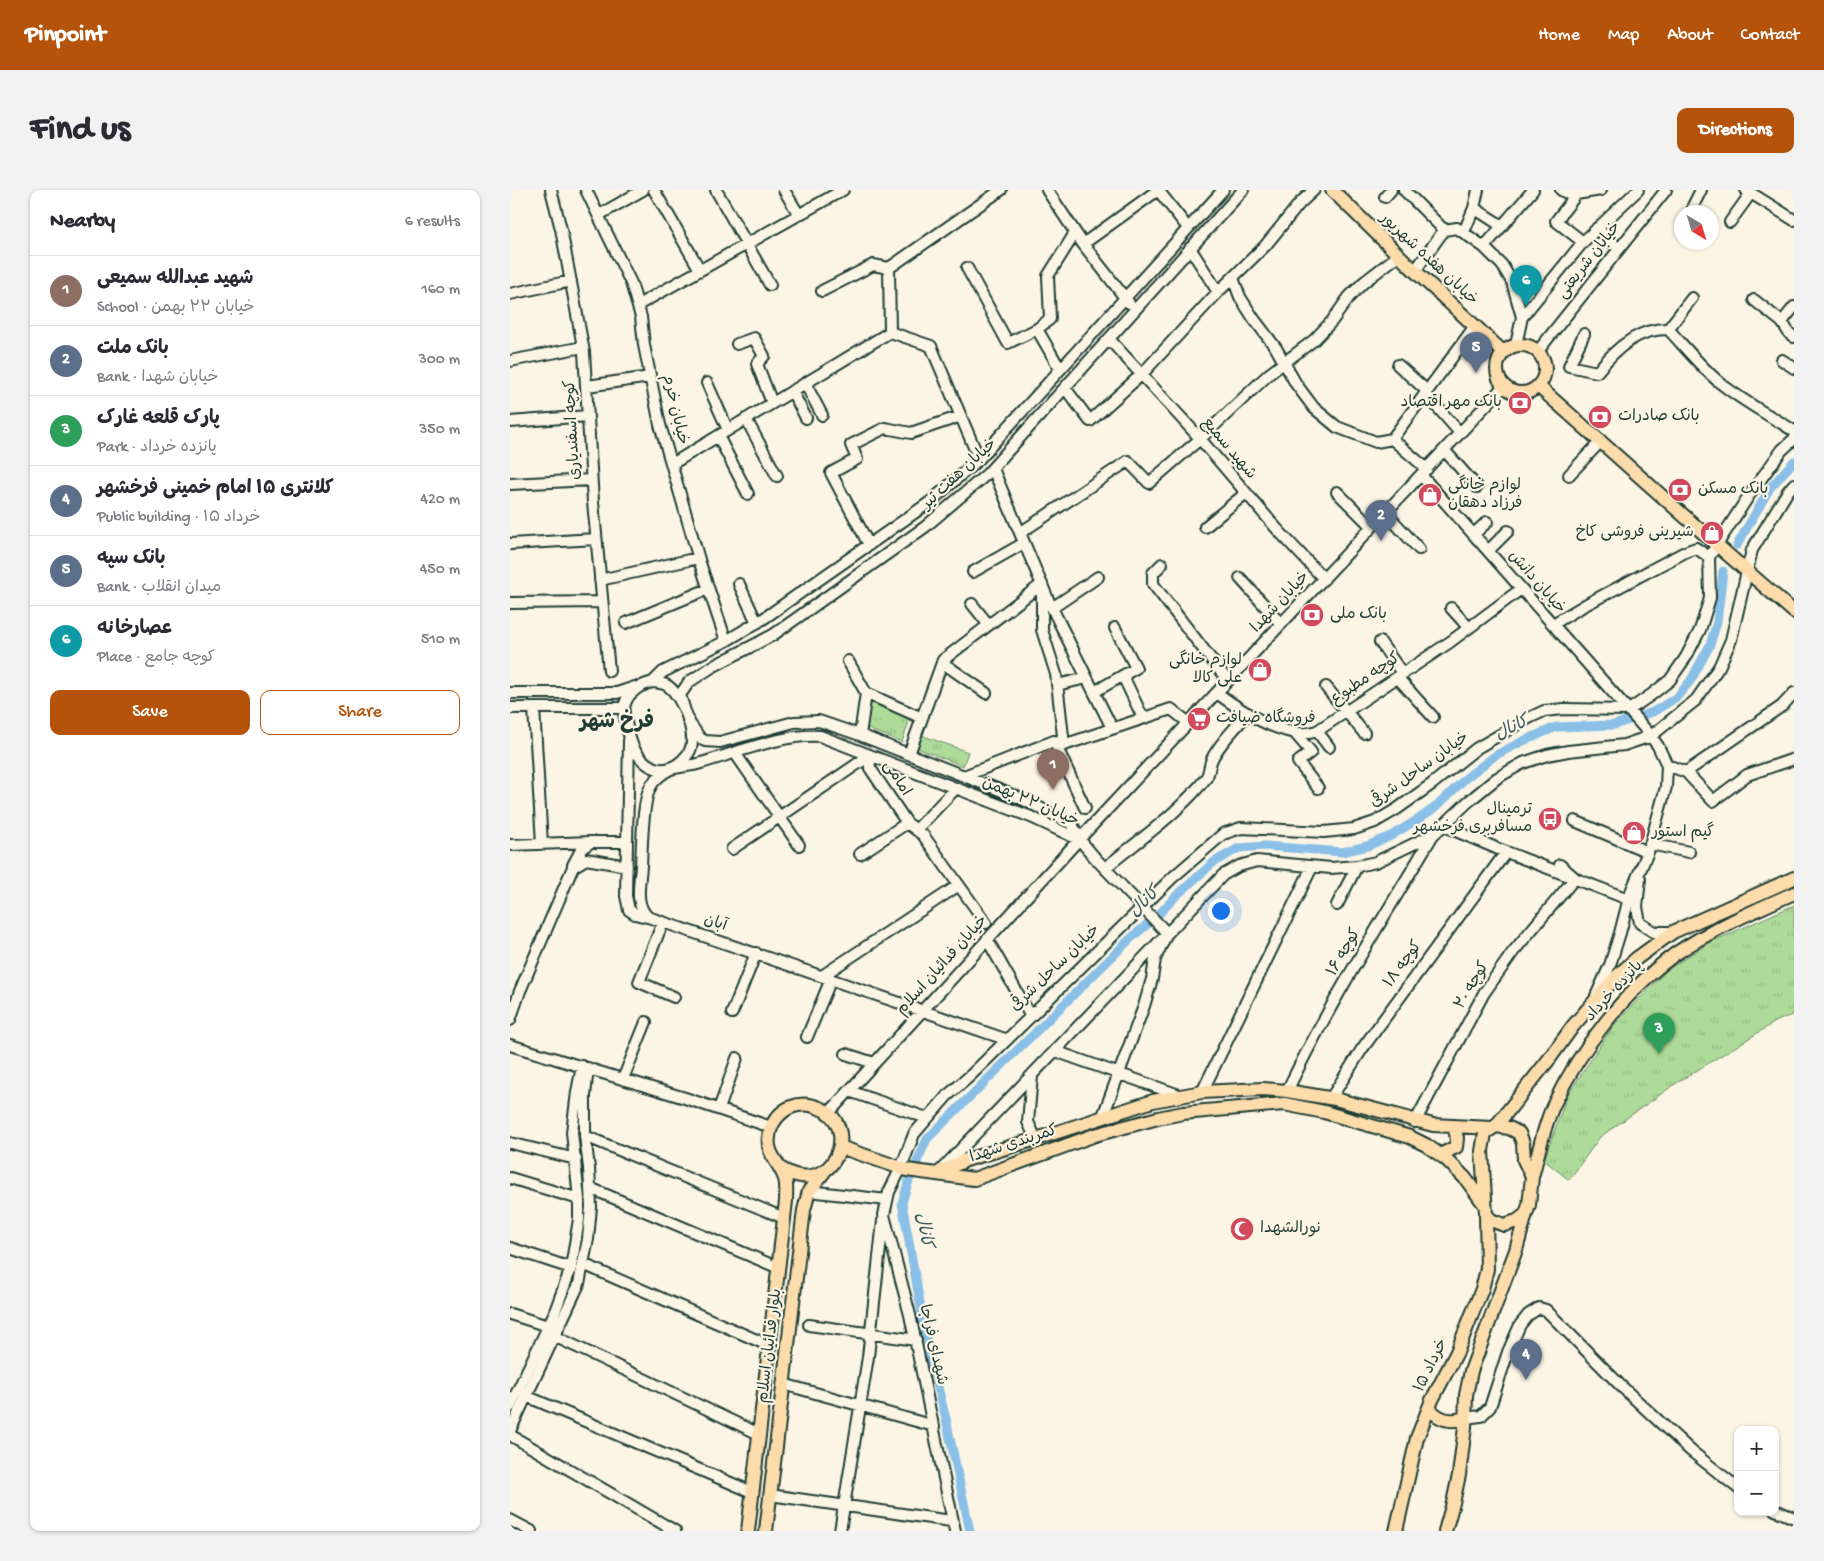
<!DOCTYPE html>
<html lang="en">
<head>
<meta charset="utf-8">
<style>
	body { margin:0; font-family:"Gochi Hand","Playpen Sans Arabic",sans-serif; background:#f2f2f3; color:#2b2b33 }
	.controls { position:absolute; right:15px; bottom:15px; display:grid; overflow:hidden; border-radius:10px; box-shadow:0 1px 4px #0004 }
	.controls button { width:45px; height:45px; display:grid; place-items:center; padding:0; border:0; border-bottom:1px solid #e1e1e2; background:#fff; color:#2b2b33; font:25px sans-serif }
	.compass { position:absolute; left:1164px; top:15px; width:45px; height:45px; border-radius:50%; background:#fff; box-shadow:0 1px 4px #0004; rotate:142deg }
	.you { position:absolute; left:710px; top:720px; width:18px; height:18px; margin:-12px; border:4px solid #fff; border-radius:50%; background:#1a73e8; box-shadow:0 0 0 8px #1a73e833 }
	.badge { display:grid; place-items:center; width:32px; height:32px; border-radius:50%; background:#b45309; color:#fff; font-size:16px; font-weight:700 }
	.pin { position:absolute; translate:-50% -41px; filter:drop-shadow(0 1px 2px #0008) }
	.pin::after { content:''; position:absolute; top:26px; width:18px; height:15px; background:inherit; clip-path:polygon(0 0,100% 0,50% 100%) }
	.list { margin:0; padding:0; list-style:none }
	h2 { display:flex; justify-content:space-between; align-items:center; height:65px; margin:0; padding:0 20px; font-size:21px }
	h2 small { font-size:16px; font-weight:400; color:#7c7c81 }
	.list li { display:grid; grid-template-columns:32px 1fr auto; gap:15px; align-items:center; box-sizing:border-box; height:70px; padding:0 20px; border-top:1px solid #e1e1e2 }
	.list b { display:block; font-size:19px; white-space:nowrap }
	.list p { margin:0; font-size:16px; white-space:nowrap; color:#7c7c81 }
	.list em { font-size:16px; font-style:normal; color:#7c7c81 }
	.actions { display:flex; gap:10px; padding:15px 20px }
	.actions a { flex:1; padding:11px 0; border:1px solid #b45309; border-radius:10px; text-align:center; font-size:18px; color:#b45309 }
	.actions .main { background:#b45309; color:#fff }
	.map { position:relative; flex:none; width:1284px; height:1341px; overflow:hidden; border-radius:10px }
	header { display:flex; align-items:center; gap:30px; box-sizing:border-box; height:70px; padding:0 25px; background:#b45309; color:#fff }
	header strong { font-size:24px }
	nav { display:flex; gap:28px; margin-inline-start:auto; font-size:18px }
	.intro { display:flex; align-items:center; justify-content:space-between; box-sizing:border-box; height:120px; padding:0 30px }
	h1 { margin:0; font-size:35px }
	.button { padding:12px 22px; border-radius:10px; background:#b45309; color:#fff; font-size:18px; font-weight:700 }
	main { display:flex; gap:30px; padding:0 30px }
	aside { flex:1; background:#fff; border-radius:10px; box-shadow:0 1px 4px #0004 }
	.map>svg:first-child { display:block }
	.park { fill:url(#park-tufts); stroke:#668c66 }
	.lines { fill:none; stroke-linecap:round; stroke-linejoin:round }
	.canal { stroke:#8ac0e7; stroke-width:9 }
	.minor-casing { stroke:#1f3d34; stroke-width:14 }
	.major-casing { stroke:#1f3d34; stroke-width:16 }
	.minor { stroke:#fcf5e5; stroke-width:10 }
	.major { stroke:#fddcac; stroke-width:12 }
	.labels { text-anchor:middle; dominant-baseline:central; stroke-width:4.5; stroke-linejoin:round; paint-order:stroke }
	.street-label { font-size:16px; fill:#1f3d34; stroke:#fcf5e5 }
	.poi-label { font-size:16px; fill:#1f3d34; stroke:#fcf5e5; text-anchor:start }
	.water-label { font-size:18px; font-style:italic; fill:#3a5e61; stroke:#fcf5e5 }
	.district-label { font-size:21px; font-weight:bold; fill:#1f3d34; stroke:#fcf5e5 }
</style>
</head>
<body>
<header>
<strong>Pinpoint</strong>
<nav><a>Home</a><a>Map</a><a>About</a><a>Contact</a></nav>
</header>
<div class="intro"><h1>Find us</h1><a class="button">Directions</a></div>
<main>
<aside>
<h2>Nearby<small>6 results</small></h2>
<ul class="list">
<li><span class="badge" style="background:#8d6e63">1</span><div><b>شهید عبدالله سمیعی</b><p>School · خیابان ۲۲ بهمن</p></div><em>160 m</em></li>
<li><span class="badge" style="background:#5c6f8a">2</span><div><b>بانک ملت</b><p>Bank · خیابان شهدا</p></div><em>300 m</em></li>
<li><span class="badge" style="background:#2e9e5b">3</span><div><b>پارک قلعه غارک</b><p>Park · پانزده خرداد</p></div><em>350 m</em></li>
<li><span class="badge" style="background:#5c6f8a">4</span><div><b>کلانتری ۱۵ امام خمینی فرخشهر</b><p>Public building · ۱۵ خرداد</p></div><em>420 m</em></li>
<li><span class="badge" style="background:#5c6f8a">5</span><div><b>بانک سپه</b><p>Bank · میدان انقلاب</p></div><em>450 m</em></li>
<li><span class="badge" style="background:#0f9aa8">6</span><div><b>عصارخانه</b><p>Place · کوچه جامع</p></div><em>510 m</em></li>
</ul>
<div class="actions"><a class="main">Save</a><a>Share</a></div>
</aside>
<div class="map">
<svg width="1284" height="1341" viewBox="0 0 1284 1341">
	<defs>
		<pattern id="park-tufts" width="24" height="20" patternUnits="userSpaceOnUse" patternTransform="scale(1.25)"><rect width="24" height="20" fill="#aedb99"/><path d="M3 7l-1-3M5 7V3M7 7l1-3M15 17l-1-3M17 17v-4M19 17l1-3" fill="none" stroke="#95bd84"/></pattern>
	</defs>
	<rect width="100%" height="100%" fill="#fcf5e5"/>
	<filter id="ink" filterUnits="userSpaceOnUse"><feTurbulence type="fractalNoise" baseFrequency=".02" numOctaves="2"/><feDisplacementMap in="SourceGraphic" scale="10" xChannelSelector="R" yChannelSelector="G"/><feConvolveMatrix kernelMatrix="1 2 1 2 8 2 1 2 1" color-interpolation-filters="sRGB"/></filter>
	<g filter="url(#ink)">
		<!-- park -->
		<path class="park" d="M360,510L400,529L392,552L353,537Z
			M411,545L458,562L453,576L407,558Z
			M1284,715V824L1267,831L1168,892L1090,947L1059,990L1034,970L1057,906L1103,836L1157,780L1199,753Z"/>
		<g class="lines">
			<!-- canal -->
			<path class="canal" d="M1227,355L1260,298L1284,271
				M460,1341L436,1229L418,1157L392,1013L399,990L417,949L619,750L648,725L666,706L704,672L729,658L755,656L832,662L857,656L881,646L910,628L927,616L957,587L986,565L1011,552L1046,537L1104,535L1143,522L1167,507L1181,490L1200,455L1207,432L1213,381"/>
			<!-- minor casing -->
			<g class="minor-casing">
				<path id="minor" d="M41,0L51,39L74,162L83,312L99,481
					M76,0L121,93L131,127L134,155L150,235L190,373L216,451
					M144,0L190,80
					M206,0L260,95
					M274,0L289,25
					M537,0L573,54L619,113
					M648,0L678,38
					M894,0L934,40
					M1051,0L1060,5L1091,0
					M1236,0L1284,30
					M1066,5L1046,31L1073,52
					M875,7L881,0
					M1183,16L1191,0
					M964,18L992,36
					M89,25L133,0
					M1220,32L1241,3
					M1087,38L1109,59
					M954,42L964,18L968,0
					M573,54L648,0
					M680,58L708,102
					M457,78L498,153L527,139L540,129L538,86L565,43
					M905,81L934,40L947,38L974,57
					M723,88L730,107L744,129L766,158L786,194L804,218L827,237L866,252L882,249
					M312,101L363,75L379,78
					M0,104L61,91
					M1244,110L1272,132
					M128,115L333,0
					M1284,117L1272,132L1279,143L1284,147
					M1012,127L1002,92L992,75L974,57L1023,0
					M527,139L550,179
					M1158,139L1182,108
					M380,142L379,78L491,0
					M380,142L421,156L469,269
					M1074,144L1059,176L1087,182C1104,160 1128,138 1158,139C1175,157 1190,176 1209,192C1232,211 1259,225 1284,241
					M599,149L686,244L767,339L814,389
					M227,154L244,148L254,166L247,174L262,213
					M1006,155L1012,127L1073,52L1128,0
					M1028,161L1156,0
					M1272,170L1284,178
					M0,171L73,157
					M888,175L916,200
					M197,193L218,240
					M295,193L312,225
					M77,196L140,187
					M555,198L580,231L632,184L708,102L755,56L790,13L804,0
					M282,201L296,228
					M915,203L950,243
					M236,229L267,286
					M0,232L78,226
					M208,246L238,304
					M882,249L965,136
					M882,249L917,279
					M935,261L967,297
					M162,274L380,142
					M483,279L540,414L602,538
					M911,285L1136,540L1148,556L1157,575L1156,597L1138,662L1120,704L1110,743L1100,775L1086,806
					M1059,285L1091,251
					M0,294L81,290
					M827,302L862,337
					M876,323L909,359
					M695,337L736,303
					M510,343L618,271L639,293L690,249L759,184L804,150L822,131L839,107L854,92L889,65
					M964,344L977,332
					M0,354L86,349
					M359,355L321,283L347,269L341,255L375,238L401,243L451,226
					M978,361L998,341
					M652,374L643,383V394L718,491
					M463,382L514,353
					M730,388L771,434
					M90,390L188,368
					M229,394L247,433
					M532,400V440L546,484L554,555
					M0,413L92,412
					M462,414L478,434
					M542,418L588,387
					M941,418L959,438
					M116,433L198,399
					M1043,434L1075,415L1175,362L1186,358L1199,367
					M870,452L892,483
					M338,471L356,503L350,545
					M433,473L476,503
					M613,486L633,528
					M887,487L923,527
					M143,492L153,482L216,451L253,429L420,312L469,269L713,0
					M143,492C148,493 154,493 158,496C172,506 190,548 178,564C162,585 141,584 126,562C121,555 119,545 117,537C116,531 113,524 114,518C116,503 130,495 143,492Z
					M547,495L577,488
					M816,497L854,543
					M584,502L626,478L605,438
					M0,503H107L125,497
					M356,503L412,528
					M707,503C730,520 778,552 807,541L940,452L1011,399
					M0,518H114
					M24,518L32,654
					M174,518L170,505L179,492L202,477L263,445L415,337L477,284L733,0
					M178,531L190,548L195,551L210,552L284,532L309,531L350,545L510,608L562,634L570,650L586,669L657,743L645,769L642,789L634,816L593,926
					M783,541L801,562L788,572L808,598
					M807,541L819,557
					M119,550L116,706L119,720L125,724L137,727
					M544,551L575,618
					M225,563L289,655
					M399,564L433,470L532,394
					M1157,575L1176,582L1203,611L1237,585L1284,569
					M1176,582L1272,516L1284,503
					M454,586L544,551L554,555L661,519L679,533
					M1065,631L1138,662
					M934,636L986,658L1118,709
					M406,640L446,598
					M1140,654L1179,662
					M0,655L81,652
					M222,659L359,566L360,578L397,633L413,645L476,733
					M350,664L397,633
					M63,675L72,658L81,652H117
					M595,678C629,650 669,623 696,588C700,582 699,575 702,569C710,552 726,538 738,523
					M1130,689L1127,717L1130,733L1144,742H1163
					M827,715L847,676
					M153,732L129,792L164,807
					M477,749L520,825
					M312,786L449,695
					M222,823L246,763
					M0,830L10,801L63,677L76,669L117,676
					M297,847L321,789
					M495,849L138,727C124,715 130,692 131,676C132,658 132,610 141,596C144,590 155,581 161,579C171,576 182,576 191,573C226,563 275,543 310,546L521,627L570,650
					M0,855L175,908L261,937
					M545,861L669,905
					M336,864L364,873
					M522,886L518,932L526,949
					M113,889L136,832
					M339,901L417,928
					M777,901C820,812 873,729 923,645
					M692,902L802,677
					M821,908L852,859L996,662
					M209,919L227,868
					M318,924L563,656L994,196
					M905,932L974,803L1003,762L1065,688L1050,675
					M75,946L274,1028
					M0,953L66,969
					M431,980L713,685L729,676L747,671L821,678L847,676L866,672L924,644L959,611L987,588L1013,573L1037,565L1058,561L1114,555L1141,546L1186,510L1209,477L1221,450L1242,360L1278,301L1284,294
					M0,988L69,1009
					M80,998L269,1078
					M299,1001L377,1010
					M0,1058L61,1078
					M73,1074L260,1156
					M0,1124L38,1136
					M299,1135L406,1150
					M44,1146L249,1244
					M273,1194L424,1236
					M16,1206L242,1302
					M0,1217L44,1124L61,1078L69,1029V1009L62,942L67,902L72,876
					M955,1228L971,1226L980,1217L998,1162L1010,1135L1018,1125L1029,1118L1036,1120L1111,1196L1181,1261L1228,1298
					M0,1241L69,1094L78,1049L81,1017L79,978L75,946V906L78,878
					M0,1245L165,1341
					M260,1305L441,1331
					M1265,1320L1284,1328
					M0,1330L21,1341
					M330,1341L358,1167L373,1031
					M445,1341L400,1125L374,1025L379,1002L391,978L404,944L437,906L461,885L662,688L713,644L731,638L814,642L844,639L865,632L887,619L922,594L967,558L1019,528L1034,521L1054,519L1119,520L1141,505L1160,490L1176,467L1190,440L1200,408L1199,367L1240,304L1272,260L1284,249"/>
			</g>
			<!-- major casing -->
			<g class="major-casing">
				<path id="major" d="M822,0L905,81L993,162
					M987 179a24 24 0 1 1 48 0a24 24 0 1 1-48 0Z
					M1028,196L1208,356L1284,422
					M986,936L999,938L1009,943L1013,953L1014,970L1022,987L1019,1015L1016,1024L1007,1031L994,1035L981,1030L976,1024L972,961L975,943L986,936L1040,868L1063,836L1104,789L1127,768L1163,742L1284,688
					M330,957L397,980L464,989L585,945L648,928L673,923L774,914L814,922L900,947L916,955L936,969L955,988L975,1015
					M930,965L946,957L947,948L944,936
					M428,983L456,970L526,949L643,911L692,902L753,899L777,901L825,909L923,935L982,938
					M1022,987C1028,965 1034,935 1044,914C1070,859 1116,800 1165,764C1202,739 1244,721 1284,703
					M919,1218C929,1230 940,1233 955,1228
					M238,1341L276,1011C276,1004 277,995 275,989C270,973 256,964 259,947C260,934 269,922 281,917C289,914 299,914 307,917C354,933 324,1012 270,978
					M256,1341L294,1020L299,1001L314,982
					M886,1341L907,1248L922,1210L947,1162L972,1099L977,1079L976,1024
					M935,1341L943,1313L949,1285L955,1237L956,1205L961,1181L1006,1060L1016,1024"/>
			</g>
			<!-- minor -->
			<use href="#minor" class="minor"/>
			<!-- major -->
			<use href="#major" class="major"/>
		</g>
	</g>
	<!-- icons -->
	<defs>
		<g id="bank-disc" transform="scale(1.25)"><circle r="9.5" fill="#d1495b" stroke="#fcf5e5"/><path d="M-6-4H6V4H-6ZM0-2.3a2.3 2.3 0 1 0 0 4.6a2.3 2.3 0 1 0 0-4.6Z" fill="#fff"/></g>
		<g id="shop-disc" transform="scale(1.25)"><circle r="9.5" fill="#d1495b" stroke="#fcf5e5"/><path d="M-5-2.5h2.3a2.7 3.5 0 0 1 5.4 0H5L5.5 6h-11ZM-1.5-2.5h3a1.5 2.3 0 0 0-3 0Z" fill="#fff"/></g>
		<g id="supermarket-disc" transform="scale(1.25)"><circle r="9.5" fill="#d1495b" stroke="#fcf5e5"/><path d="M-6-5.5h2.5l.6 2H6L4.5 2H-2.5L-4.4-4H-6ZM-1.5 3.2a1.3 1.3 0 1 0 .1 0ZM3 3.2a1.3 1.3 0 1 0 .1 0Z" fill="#fff"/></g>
		<g id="bus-disc" transform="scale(1.25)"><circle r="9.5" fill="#d1495b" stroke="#fcf5e5"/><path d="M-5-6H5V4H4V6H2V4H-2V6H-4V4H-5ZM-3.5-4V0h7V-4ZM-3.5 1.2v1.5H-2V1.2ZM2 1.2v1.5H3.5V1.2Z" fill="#fff"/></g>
		<g id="mosque-disc" transform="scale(1.25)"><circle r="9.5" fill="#d1495b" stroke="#fcf5e5"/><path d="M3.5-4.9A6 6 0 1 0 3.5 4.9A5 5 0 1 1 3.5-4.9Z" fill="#fff"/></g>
	</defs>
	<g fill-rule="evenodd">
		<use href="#bank-disc" x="1010" y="213"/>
		<use href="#bank-disc" x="1090" y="227"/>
		<use href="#bank-disc" x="1170" y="300"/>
		<use href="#shop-disc" x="920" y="305"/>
		<use href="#shop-disc" x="1202" y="343"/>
		<use href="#bank-disc" x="802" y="425"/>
		<use href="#shop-disc" x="750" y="480"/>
		<use href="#supermarket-disc" x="689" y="529"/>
		<use href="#bus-disc" x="1040" y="629"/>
		<use href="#shop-disc" x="1124" y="643"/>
		<use href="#mosque-disc" x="732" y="1039"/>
	</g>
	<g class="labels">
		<!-- street labels -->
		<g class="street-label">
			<text transform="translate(918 70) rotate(43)">خیابان هفده شهریور</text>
			<text transform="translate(1080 71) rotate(-52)">خیابان شریعتی</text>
			<text transform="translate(164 220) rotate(77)">خیابان خرم</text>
			<text transform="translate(64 240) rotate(-93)">کوچه اسفندیاری</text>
			<text transform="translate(718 259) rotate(50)">شهید سمیع</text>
			<text transform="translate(450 285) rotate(-43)">خیابان هفت تیر</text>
			<text transform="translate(1026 393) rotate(49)">خیابان دانش</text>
			<text transform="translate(771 413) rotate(-47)">خیابان شهدا</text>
			<text transform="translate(856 490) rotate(-34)">کوچه مطبوع</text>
			<text transform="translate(910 581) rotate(-36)">خیابان ساحل شرقی</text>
			<text transform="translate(386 589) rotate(58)">امامی</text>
			<text transform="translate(520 613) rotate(23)">خیابان ۲۲ بهمن</text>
			<text transform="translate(205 734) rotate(19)">آبان</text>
			<text transform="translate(835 763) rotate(-60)">کوچه ۱۶</text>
			<text transform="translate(894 775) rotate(-54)">کوچه ۱۸</text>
			<text transform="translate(433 776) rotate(-48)">خیابان فدائیان اسلام</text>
			<text transform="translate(546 779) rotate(-44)">خیابان ساحل شرقی</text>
			<text transform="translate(963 796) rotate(-59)">کوچه ۲۰</text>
			<text transform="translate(1105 802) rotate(-47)">پانزده خرداد</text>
			<text transform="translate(504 955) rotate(-18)">کمربندی شهدا</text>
			<text transform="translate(422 1155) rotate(77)">شهدای فراجا</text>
			<text transform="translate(261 1156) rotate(-83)">بلوار فدائیان اسلام</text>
			<text transform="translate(922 1176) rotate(-64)">۱۵ خرداد</text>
		</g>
		<!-- poi labels -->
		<g class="poi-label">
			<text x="992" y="213" text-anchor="end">بانک مهر اقتصاد</text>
			<text x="1108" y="227">بانک صادرات</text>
			<text x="938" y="296">لوازم خانگی<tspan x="938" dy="18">فرزاد دهقان</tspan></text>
			<text x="1188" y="300">بانک مسکن</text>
			<text x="1184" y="343" text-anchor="end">شیرینی فروشی کاخ</text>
			<text x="820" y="425">بانک ملی</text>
			<text x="732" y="471" text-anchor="end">لوازم خانگی<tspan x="732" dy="18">علی کالا</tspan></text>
			<text x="706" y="529">فروشگاه ضیافت</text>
			<text x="1022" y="620" text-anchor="end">ترمینال<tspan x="1022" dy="18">مسافربری فرخشهر</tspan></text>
			<text x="1142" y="643">گیم استور</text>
			<text x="750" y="1039">نورالشهدا</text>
		</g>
		<!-- water labels -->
		<g class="water-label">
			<text transform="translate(1002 539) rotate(-26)">کانال</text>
			<text transform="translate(635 713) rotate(-44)">کانال</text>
			<text transform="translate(413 1040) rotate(80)">کانال</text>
		</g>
		<!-- district labels -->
		<g class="district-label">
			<text x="107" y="533">فرخ شهر</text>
		</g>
	</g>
</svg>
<div class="controls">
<button>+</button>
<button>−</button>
</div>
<svg class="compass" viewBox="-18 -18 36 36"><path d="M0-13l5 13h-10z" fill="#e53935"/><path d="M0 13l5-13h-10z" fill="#7c7c81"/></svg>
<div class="you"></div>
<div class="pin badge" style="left:543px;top:600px;background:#8d6e63">1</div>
<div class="pin badge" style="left:871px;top:351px;background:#5c6f8a">2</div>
<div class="pin badge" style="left:1149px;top:864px;background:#2e9e5b">3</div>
<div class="pin badge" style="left:1016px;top:1190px;background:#5c6f8a">4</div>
<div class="pin badge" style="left:966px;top:183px;background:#5c6f8a">5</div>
<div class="pin badge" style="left:1016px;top:116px;background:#0f9aa8">6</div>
</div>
</main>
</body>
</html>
